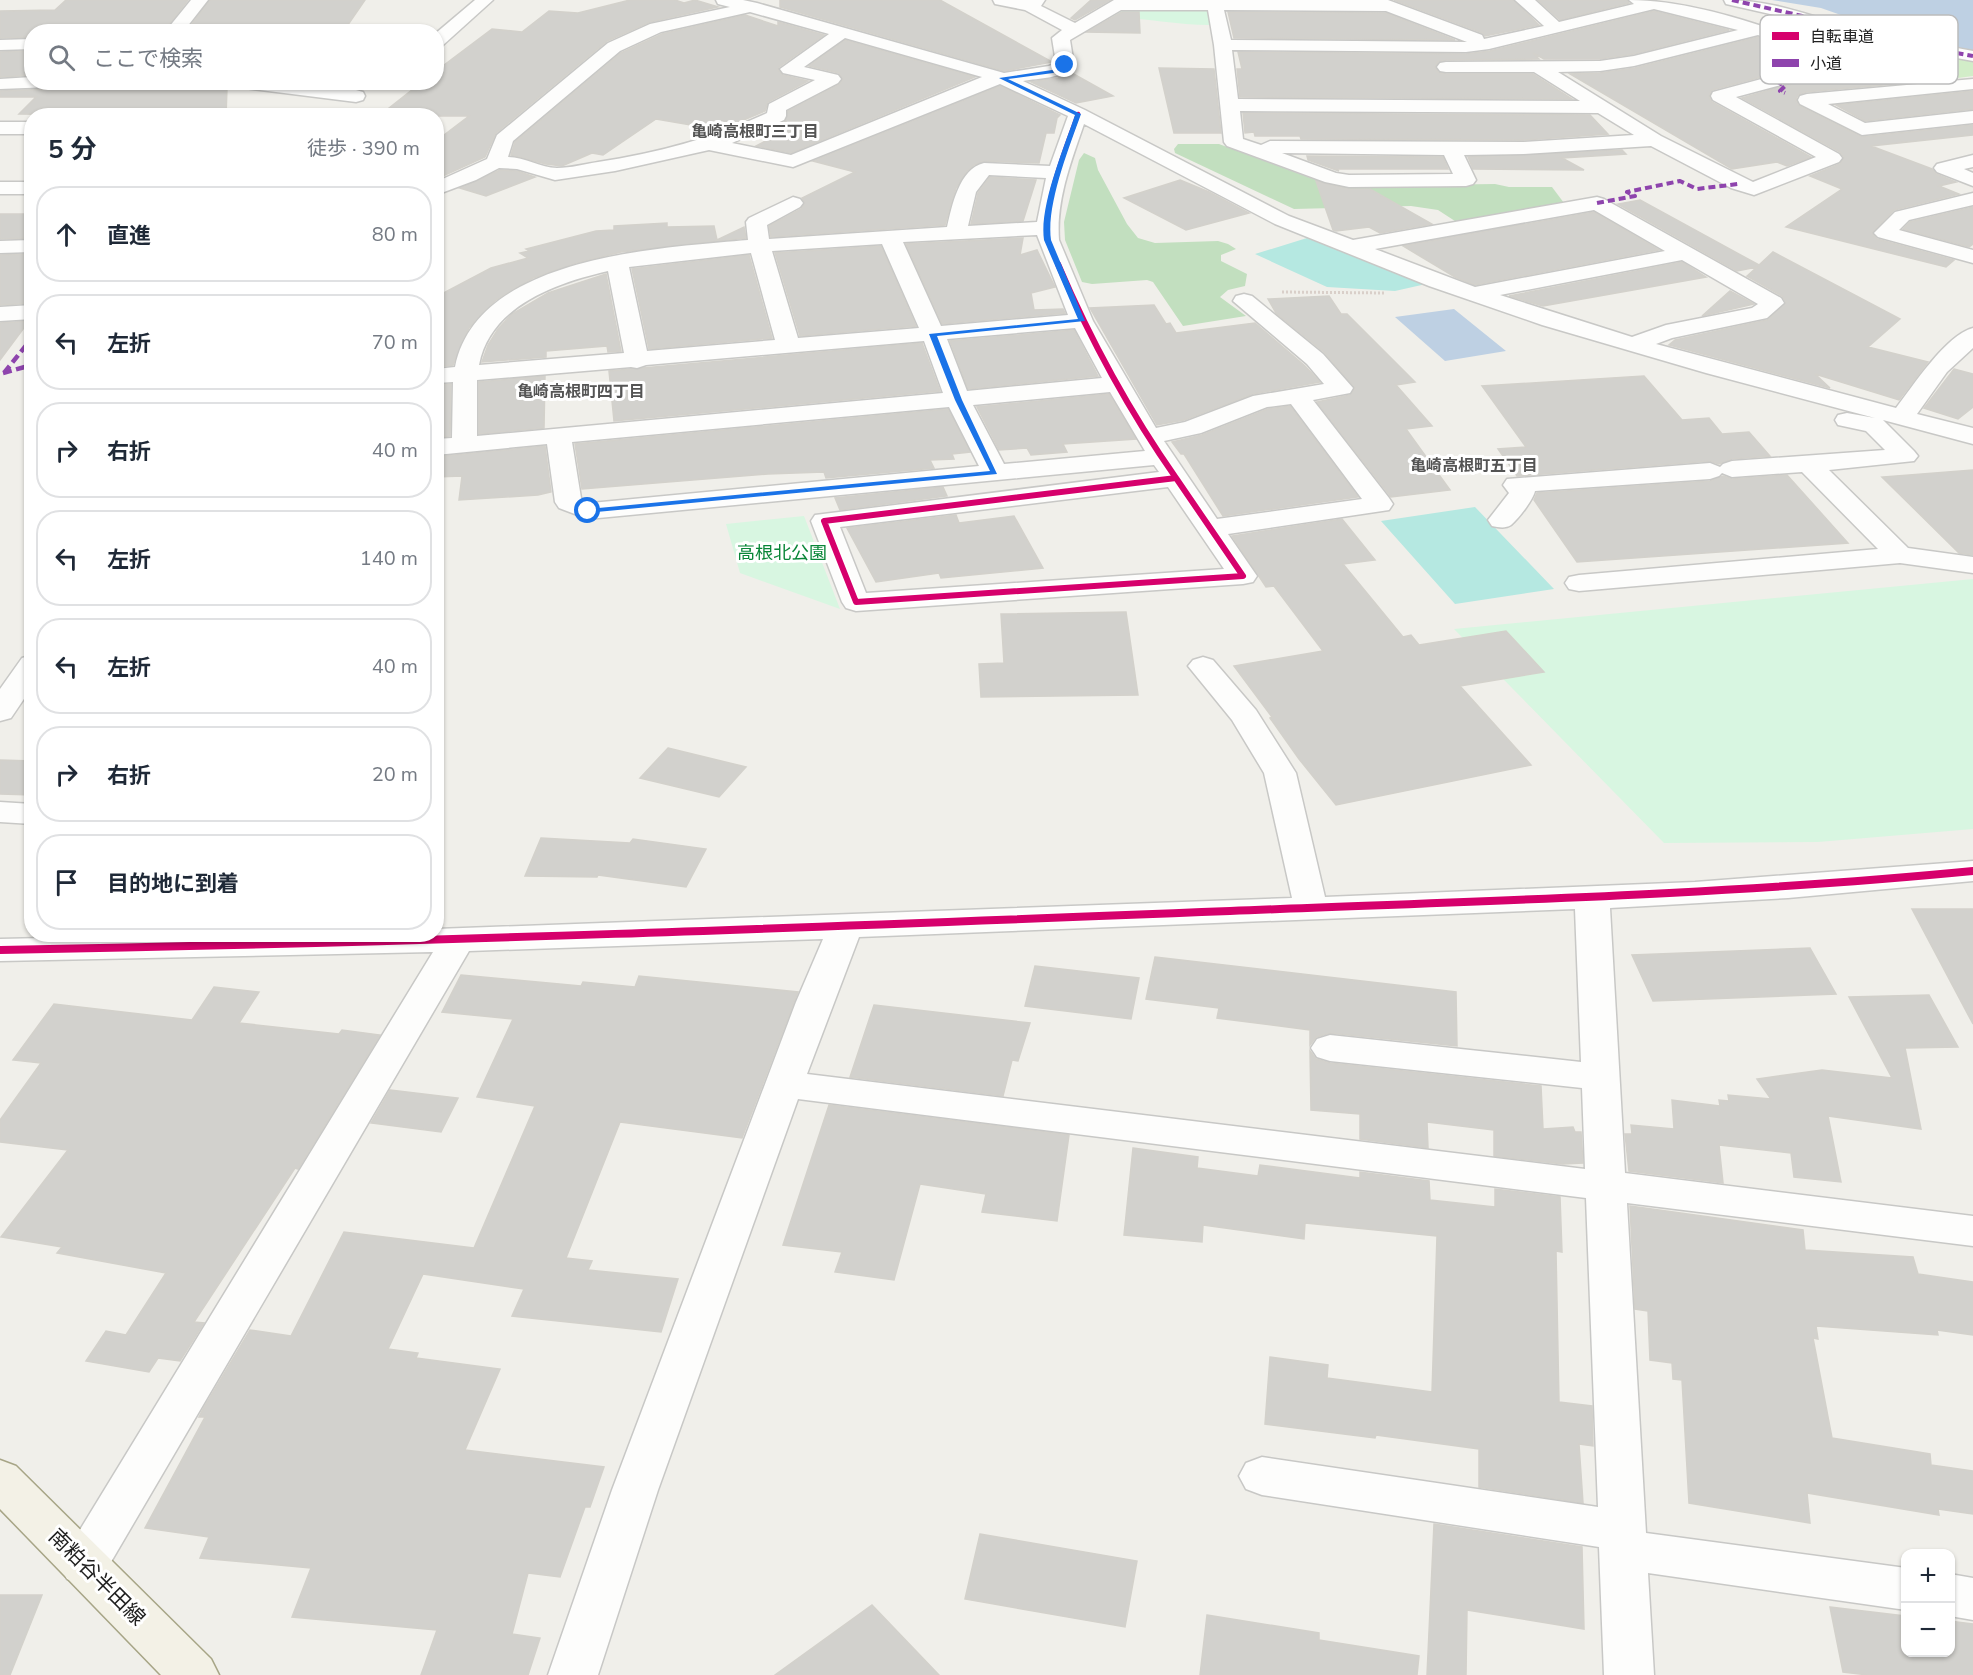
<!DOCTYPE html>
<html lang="ja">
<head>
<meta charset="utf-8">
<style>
	body { margin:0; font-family:"Nunito Sans","Noto Sans JP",sans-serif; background:#f2f2f3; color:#1f2937 }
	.controls { position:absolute; right:18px; bottom:18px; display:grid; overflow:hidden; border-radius:12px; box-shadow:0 2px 4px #0004 }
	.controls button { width:54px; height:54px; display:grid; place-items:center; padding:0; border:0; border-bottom:2px solid #e0e1e3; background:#fff; color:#1f2937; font:30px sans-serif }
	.stop { position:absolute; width:18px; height:18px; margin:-14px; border:4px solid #1a73e8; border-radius:50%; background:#fff }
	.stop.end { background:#1a73e8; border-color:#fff; box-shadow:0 2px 6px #0008 }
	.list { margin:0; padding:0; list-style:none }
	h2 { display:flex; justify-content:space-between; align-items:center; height:78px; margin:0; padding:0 24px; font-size:26px }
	h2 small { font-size:20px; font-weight:400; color:#747a83 }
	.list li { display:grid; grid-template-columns:39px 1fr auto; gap:18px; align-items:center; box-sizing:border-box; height:96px; margin:0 12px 12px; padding:0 12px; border:2px solid #e0e1e3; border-radius:24px }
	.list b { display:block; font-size:22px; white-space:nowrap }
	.list em { font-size:20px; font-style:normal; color:#747a83 }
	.icon { flex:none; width:33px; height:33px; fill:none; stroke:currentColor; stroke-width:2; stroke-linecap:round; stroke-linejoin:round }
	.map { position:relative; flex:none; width:1973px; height:1675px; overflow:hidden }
	.search { position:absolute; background:#fff; box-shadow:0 2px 4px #0004; left:24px; top:24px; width:420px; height:66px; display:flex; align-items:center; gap:15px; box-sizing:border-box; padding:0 21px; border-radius:24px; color:#747a83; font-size:22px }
	.panel { position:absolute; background:#fff; box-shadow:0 2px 4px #0004; left:24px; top:108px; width:420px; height:834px; border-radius:24px }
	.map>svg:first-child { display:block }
	.grass { fill:#d2edc8 }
	.forest { fill:#c2dfbf }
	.park { fill:#d8f6e1 }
	.pitch { fill:#b5e8e1 }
	.water { fill:#bed0e3 }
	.building { fill:#d2d1cd; stroke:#d3d1cb; stroke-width:1.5 }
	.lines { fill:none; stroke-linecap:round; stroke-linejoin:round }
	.minor-casing { stroke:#c8c8c6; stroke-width:3 }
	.major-casing { stroke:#a7a586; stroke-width:3 }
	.path { stroke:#d9cfc9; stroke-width:3; stroke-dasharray:2 2; stroke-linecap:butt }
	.minor { fill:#fdfdfc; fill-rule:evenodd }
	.major { fill:#f3f1e6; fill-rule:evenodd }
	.quiet-far1 { stroke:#8e44ad; stroke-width:4; stroke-dasharray:7 4; stroke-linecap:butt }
	.quiet { stroke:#8e44ad; stroke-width:4.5; stroke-dasharray:9 4.5; stroke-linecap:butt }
	.cycleway-far2-casing { stroke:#fff; stroke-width:7 }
	.cycleway-far1-casing { stroke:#fff; stroke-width:9 }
	.cycleway-casing { stroke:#fff; stroke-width:11 }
	.cycleway-far2 { stroke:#d6006c; stroke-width:4.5 }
	.cycleway-far1 { stroke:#d6006c; stroke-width:6 }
	.cycleway { stroke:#d6006c; stroke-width:8 }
	.route { fill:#1a73e8 }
	.labels { text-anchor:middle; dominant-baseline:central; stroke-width:6; stroke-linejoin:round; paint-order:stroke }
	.far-neighbourhood-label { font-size:16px; font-weight:bold; fill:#545454; stroke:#fff }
	.park-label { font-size:18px; fill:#098638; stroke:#fff }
	.near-street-label { font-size:21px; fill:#212121; stroke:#fff }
	.key { fill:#fff; stroke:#bcbcbc; stroke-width:1.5 }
	.key-label { font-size:16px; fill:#212121 }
</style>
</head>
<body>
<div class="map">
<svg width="1973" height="1675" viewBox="0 0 1973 1675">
	<rect width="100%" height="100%" fill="#f0efea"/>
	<!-- grass -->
	<path class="grass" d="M1907,49L1973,57V76L1935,81L1925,80L1853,53L1855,50L1903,54Z"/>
	<!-- forest -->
	<path class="forest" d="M1178,144H1219L1327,184L1350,186L1495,184L1509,187H1552L1564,203L1458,223L1438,210L1411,206L1294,209L1175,153L1174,149Z
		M1084,153L1095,158L1098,170L1127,224L1138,238L1155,243L1218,241L1228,244L1236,249L1221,255V261L1247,274L1245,286L1228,290L1220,297L1246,316L1183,326L1153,282L1147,280L1092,284L1082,282L1065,240L1064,222L1079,160Z"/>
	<!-- park -->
	<path class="park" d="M1200,8L1207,11L1210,25C1178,25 1145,18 1112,17L1123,10Z
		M804,516L840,609L740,573L726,524Z
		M1973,579V829L1818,842L1664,843L1454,629Z"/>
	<!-- pitch -->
	<path class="pitch" d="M1307,238L1426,284L1395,291L1327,287L1255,254Z
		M1475,507L1554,589L1455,604L1381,521Z"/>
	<!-- water -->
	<path class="water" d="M1772,0H1973V52L1912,40L1821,8Z
		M1454,309L1506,351L1445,361L1395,317Z"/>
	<!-- building -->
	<path class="building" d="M66,0H188L163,32H32V37L0,38V11L55,10Z
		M210,0H365L343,32H186Z
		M630,0H675L684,3L695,0L718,7L650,22L607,41L496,133L485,157L436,179V141L469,116H379L422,82H436V71L492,29L522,32L549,11L578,13Z
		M780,0H940L1052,62L1004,71L780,7Z
		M1091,0H1110L1075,20L1071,18Z
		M1394,0H1513L1539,25L1485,36L1483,33Z
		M1538,0H1627L1629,3L1560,20Z
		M1654,11L1729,30L1634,54L1600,59H1544L1533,53L1539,59L1446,60L1438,62L1435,67L1438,72L1446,74H1533L1572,99L1240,97L1237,69H1242L1238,52L1466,54L1490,51Z
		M1122,12H1139L1140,33L1087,32Z
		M1228,12L1386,13L1455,40L1234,38Z
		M745,15L778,26V22L824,35L779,67L778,70L783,75L808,81L768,102L765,111L720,130L656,119L603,155L592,153L562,166L546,164L511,155L515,142L621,53L662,34Z
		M1758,37L1822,61L1712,90L1709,97L1712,102L1811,157L1787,166L1777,162L1732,169L1570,74L1600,73L1635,68Z
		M845,40L975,77L791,153L756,146L771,138L754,136L785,122L788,111L840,84L843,79L839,73L809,66Z
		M32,51V75L0,77V52Z
		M1855,66L1905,83L1806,92L1798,95L1796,99L1798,105L1862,137L1973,125V135L1871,146L1932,169L1936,174L1956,182L1939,186L1959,194L1894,210L1872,233L1877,239L1954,260L1946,267L1786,227L1842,189L1810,176L1840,164L1844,157L1840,152L1742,98Z
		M1159,68L1214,69L1221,133H1174Z
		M1070,72L1113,96L1076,103L1031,82L1058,78Z
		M62,82H113L227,88L226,116L19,114L36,97H0V91L51,89Z
		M1000,86L1060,115L1057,118L1054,133H1046L1039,163L984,161L974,165L967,171L956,188L945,225L771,237L769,226L801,209L805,203L802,198L855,172L813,161Z
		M1973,91V109L1865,121L1836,105Z
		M1243,113L1590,115L1608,134L1524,140L1301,139L1300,136H1255L1254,132L1245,133Z
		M1622,150L1626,154L1562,158L1584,170L1473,169L1468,157Z
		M1307,156L1443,157L1448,169H1335L1339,171L1308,160Z
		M500,170L517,171L535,177L486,196L460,188Z
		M990,177L1036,180L1023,221L971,224L978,193Z
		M1180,180L1209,192L1249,213L1186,230L1124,198Z
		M1316,181L1349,189H1370L1432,224L1380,233L1369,227L1336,231L1333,230Z
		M1640,200L1759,265L1773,252L1900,319L1868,347L1928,362L1899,400L1815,374L1830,388L1669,345L1675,340L1767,320L1786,302L1782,296L1747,276L1757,267L1737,271L1618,204Z
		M1973,207V244L1969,247L1903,229L1910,222Z
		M1594,212L1659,250L1475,285L1455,277L1403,246Z
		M0,214H32V238L0,239Z
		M667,223V227L714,226L717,240L744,227L746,238L621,252L576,263L533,278L496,300L469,328L453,365L436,367V297L491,268L528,258L520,253L529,251L526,249L596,231L614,230V226Z
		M1023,238L1020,255L1037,250L1055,287L1031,293L1034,310L1063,309L1065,313L942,324L906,244Z
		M881,246L916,326L800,336L775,253Z
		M32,254V303L0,305V255Z
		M749,255L772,338L649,349L632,269Z
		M1682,262L1706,277L1543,306L1509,296Z
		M606,274L621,351L608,352L607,346L546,351V357L482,362L488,345L498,329L512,314L548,293Z
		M1730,291L1754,304L1702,316Z
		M1329,296L1341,314H1347L1415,382L1396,385L1432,426L1406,429L1450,490L1391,497L1317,402L1350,395L1355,388L1324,352L1276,313L1268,299Z
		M1154,305L1166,324L1170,323L1176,333L1255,323L1305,366L1320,382L1253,394L1184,420L1157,425L1090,308Z
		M29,321L0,360V323Z
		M1074,330L1098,376L968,389L950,341Z
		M922,343L940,391L614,421L609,371Z
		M1954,369L1973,374V407L1958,419L1924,408Z
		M545,376L544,428L479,434V382Z
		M1644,376L1682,420L1709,418L1722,434L1749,432L1770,456L1732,459L1719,464L1710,461L1517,476L1498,449L1526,447L1482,386Z
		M451,384L450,436L436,437V385Z
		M1109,394L1136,439L1063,444L1067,452L1031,455L1027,448L999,450L977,407Z
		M1290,406L1358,497L1223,516L1184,454H1181L1172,442L1202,435L1268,409Z
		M948,409L970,452L952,454L954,459L930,460L934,468L826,478L824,472L768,474L582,489L575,444Z
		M545,446L551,492L538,495L459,500L462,476L436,477V457Z
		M1973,470V555L1959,553L1882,477Z
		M1787,475L1848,543L1577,562L1534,500L1537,493L1710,481L1723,476L1732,479Z
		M943,487L947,496L840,510L835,498Z
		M956,515L959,523L1014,516L1043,568L941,578L939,573L876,582L847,528Z
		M1342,519L1375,560L1343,564L1403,637L1411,635L1419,645L1506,631L1544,672L1460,686L1531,765L1336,805L1299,759L1270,718L1272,717L1234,666L1323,651L1274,586L1266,587L1232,536Z
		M1126,612L1138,695L981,697L979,664L1004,663L1001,614Z
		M668,748L746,767L719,797L640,778Z
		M0,760L32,761V795L0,794Z
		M541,838L630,843L633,839L706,849L686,887L598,875L597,877L525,876Z
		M1912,909H1973V1024Z
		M1810,948L1836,994L1653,1001L1632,955Z
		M1155,957L1456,992L1457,1046L1330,1033L1316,1037L1310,1045V1030L1217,1018L1219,1008L1146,999Z
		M1035,966L1139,978L1131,1019L1025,1006Z
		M461,975L581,986L583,982L635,987L639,976L798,992L742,1138L620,1122L566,1258L592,1261L588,1270L678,1279L661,1332L512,1316L524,1289L423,1274L388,1349L418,1353L416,1358L500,1369L465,1450L604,1467L590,1507H585L560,1577L528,1573L512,1634L540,1638L528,1675H421L437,1630L292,1617L311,1568L200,1558L209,1537L145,1528L205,1417H199L203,1409L250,1330L291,1336L344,1232L474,1248L535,1106L477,1097L513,1019L442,1012Z
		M214,987L259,992L239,1023L339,1034L342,1030L380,1035L298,1169L295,1168L194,1322L204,1323L180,1361L158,1358L149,1372L86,1361L106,1331L126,1335L166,1273L57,1253L62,1247L1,1237L68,1150L0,1142V1120L41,1063L13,1060L54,1004L192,1020Z
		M1929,995L1958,1047L1905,1048L1921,1129L1828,1116L1841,1182L1794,1177L1791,1153L1719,1145L1723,1183L1629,1171L1625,1134H1632L1631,1125L1674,1129L1672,1100L1720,1106L1719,1100L1729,1101L1728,1095L1771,1099L1757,1079L1822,1070L1892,1078L1849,997Z
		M874,1005L1030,1023L1018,1061L1012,1060L1003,1096L850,1077Z
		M1310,1051L1316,1059L1330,1063L1541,1086L1543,1129L1573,1127L1575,1132H1581L1583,1163L1563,1164L1494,1156V1130L1427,1122L1428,1148L1360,1139V1114L1311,1110Z
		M390,1090L458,1098L441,1132L371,1123Z
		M829,1105L1069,1135L1057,1221L982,1212L986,1194L920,1184L894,1280L835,1272L842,1252L783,1245Z
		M1133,1148L1198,1157L1197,1168L1258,1176L1260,1165L1360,1178V1172L1429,1181L1430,1200L1495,1207V1189L1560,1197L1562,1252L1556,1251L1559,1402L1592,1406L1593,1446L1579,1444L1583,1503L1479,1487V1449L1376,1435L1375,1438L1265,1424L1270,1357L1328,1365L1327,1378L1432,1392L1437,1236L1305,1223L1304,1239L1203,1225L1202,1242L1124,1235Z
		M1630,1206L1803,1230L1805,1250L1913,1257L1918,1274L1973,1282V1335L1937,1330L1938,1335L1816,1326L1818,1339L1813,1338L1832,1438L1930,1454L1931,1465L1973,1471V1514L1938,1509L1939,1515L1807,1493L1810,1523L1689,1503L1682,1380L1673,1379L1672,1363L1650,1360L1648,1311L1635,1309Z
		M1434,1524L1582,1547L1584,1629L1467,1610L1466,1675H1427Z
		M980,1534L1137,1561L1125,1627L965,1599Z
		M0,1595H42L10,1675H0Z
		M872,1605L939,1675H775Z
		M1830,1607L1905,1616V1653H1950V1621L1973,1624V1675H1868L1843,1672Z
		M1207,1615L1319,1633V1640L1419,1656L1417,1675H1200Z"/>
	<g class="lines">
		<!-- minor casing -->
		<g class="minor-casing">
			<path id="minor" d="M191,0H208L183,32H165Z
				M475,0H493L442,46L436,47V33Z
				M716,0H743L757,3L1004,73L1049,66L1056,63L1052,38L1062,30L1025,10L995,4L993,0H1045L1041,6L1075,23L1114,0H1388L1482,35L1484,39L1544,26L1515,0H1535L1559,22L1634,4L1629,0C1701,0 1786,34 1853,58L1856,62L1853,66L1736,97L1839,154L1842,158L1839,162L1754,195L1731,188L1651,146L1524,154L1464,155L1476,180L1473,184L1466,186L1349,187L1325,182L1227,146L1224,142L1214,45L1208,10H1121L1070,40L1074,65C1063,79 1039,78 1023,81L1085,110L1289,216L1353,240L1597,197L1604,199L1781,298L1784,303L1767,318L1672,338L1656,344L1896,408C1913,386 1946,335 1973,328V348L1947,372L1917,414L1973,428V444L1883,420L1914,451L1918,456L1914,461L1829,470L1908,548L1973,557V573L1900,563L1579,591L1569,589L1565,583L1569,577L1579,575L1878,549L1802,472L1732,477L1722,473L1719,476L1710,479L1535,491C1533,500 1519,518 1511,525C1505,529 1498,527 1492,526L1488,520L1509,493L1503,485L1507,479L1710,463L1720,467L1723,464L1732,461L1885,450L1866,431L1838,425L1835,420L1838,415L1847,413L1875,418L1706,373L1542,325L1429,286L1275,224L1084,124C1071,162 1056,200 1059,240L1093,321L1156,428L1185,422L1253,396L1324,384L1307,364L1233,301L1236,296L1244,294L1252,296L1323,354L1353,388L1350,393L1313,400L1389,498L1393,504L1389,510L1228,534L1257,576L1253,582L1243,584L856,611L846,608L842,602L811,521L815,515L1159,472L1154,465L588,519L559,508L555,502L547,444L436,455V439L452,438L453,382L436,383V369L455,367C477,256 659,248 748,240L746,222L749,218L793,197L800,199L803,203L800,207L767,225L769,239L947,227C952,206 959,169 984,163L1050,166L1068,116L1000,84L793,167L709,150L615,171L555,180L517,169L499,168L476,180L436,195V182L487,159L497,135L608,43L650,24L730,7L718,4ZM1654,9L1738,30L1634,56L1600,61L1446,62L1440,63L1437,67L1440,71L1446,72H1534L1580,101L1238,99L1232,50L1466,52L1489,49ZM1224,10L1386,11L1467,42L1231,40ZM750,12L829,34L780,69L783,73L815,80L769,104L767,113C714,138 657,153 598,162C585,164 571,168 557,168C541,168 525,157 508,157L513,141L620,51L661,32ZM1758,35L1829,61L1713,92L1711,96L1713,100L1816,157L1753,182L1661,136L1558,72L1600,71L1634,66ZM845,38L982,77L791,155L732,143L784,120L786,116V110L838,83L841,79L838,75L804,67ZM1240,111L1598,113L1634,135L1524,142L1270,141L1261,145L1243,139ZM1282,153L1444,155L1453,174L1349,175L1336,173ZM989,175L1046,178L1037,222L968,226L976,192ZM1594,210L1665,251L1475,287L1375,249ZM1037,235L1068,315L941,326L903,242ZM882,244L919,328L798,338L772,251ZM751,253L775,340L647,351L629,267ZM1682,260L1758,304L1752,308L1666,325L1632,337L1500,295ZM608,271L624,353L479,365C490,306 556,283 608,271ZM1075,328L1102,378L967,391L947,339ZM924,341L943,393L477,436V380L631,367L637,368L646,365ZM1110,392L1145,451L1004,464L973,405ZM1291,404L1362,499L1217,519L1164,441L1201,433L1267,407ZM949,407L979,466L591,503L581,498L572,442ZM1168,487L1224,569L866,593L840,527Z
				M1724,0C1779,0 1817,19 1868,32C1902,40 1938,44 1973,51V61L1864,41L1797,20L1726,4Z
				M32,39V49L0,50V40Z
				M32,77V82H60L51,87L0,89V79Z
				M1973,79V89L1828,104L1865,123L1973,111V123L1862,135L1800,104L1798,100L1800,96L1807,94Z
				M228,82H288L356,90L363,92L365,96L363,100L356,102L237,87Z
				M0,122H32V134H0Z
				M1973,155V167L1964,169L1973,173V186L1937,172L1934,168L1937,164Z
				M0,182H32V194H0Z
				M1973,193V205L1909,220L1899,230L1973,250V263L1878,237L1874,233L1895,212Z
				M32,240V252L0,253V241Z
				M32,305V319L0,321V307Z
				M32,655V687L11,718L0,721V689L22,658Z
				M1203,657L1213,660L1256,710L1296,773L1325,897L1695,882L1973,861V881L1788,898L1610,908L1625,1173L1973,1216V1246L1627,1203L1646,1533L1906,1568V1610L1648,1573L1654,1675H1604L1599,1547L1262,1495L1246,1489L1239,1476L1246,1463L1262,1457L1598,1507L1586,1198L798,1099L658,1490L598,1675H548L612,1490L796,1002L823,939L469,951L101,1579L84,1585L67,1579L60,1565L67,1551L433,952L0,961V939L225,934H436V929L1292,898L1264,773L1232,720L1188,666L1193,660ZM1575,909L1581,1062L1330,1035L1317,1039L1311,1048L1317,1057L1330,1061L1582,1088L1585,1169L807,1074L859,937Z
				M0,802L32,804V824L0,822Z
				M1950,1574L1973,1578V1620L1950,1616Z"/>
		</g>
		<!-- major casing -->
		<g class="major-casing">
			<path id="major" d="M0,1460L16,1466L211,1659L219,1675H161L0,1509Z"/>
		</g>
		<!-- path -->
		<path class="path" d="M1282,292L1385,293"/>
		<!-- minor -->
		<use href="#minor" class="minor"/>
		<!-- major -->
		<use href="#major" class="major"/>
		<!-- quiet-far1 -->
		<path class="quiet-far1" d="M1732,0L1802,16L1864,36L1973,56
			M1813,50L1864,36
			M1776,81L1785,86L1780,91L1785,93
			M1597,203L1635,196L1627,192L1680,181L1697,189L1738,184"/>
		<!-- quiet -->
		<path class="quiet" d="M3,373L32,365
			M4,373L32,338"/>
		<!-- cycleway-far2 casing -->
		<g class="cycleway-far2-casing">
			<path id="cycleway-far2" d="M1059,266C1055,257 1050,248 1048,240C1041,207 1067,146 1078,114"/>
		</g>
		<!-- cycleway-far1 casing -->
		<g class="cycleway-far1-casing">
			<path id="cycleway-far1" d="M1058,264C1090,339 1129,411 1176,478
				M1176,478L1243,576L856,602L824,521Z"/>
		</g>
		<!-- cycleway casing -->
		<g class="cycleway-casing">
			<path id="cycleway" d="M0,950C410,943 820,927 1230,911C1478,901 1726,895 1973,871"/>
		</g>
		<!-- cycleway-far2 -->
		<use href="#cycleway-far2" class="cycleway-far2"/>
		<!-- cycleway-far1 -->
		<use href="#cycleway-far1" class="cycleway-far1"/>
		<!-- cycleway -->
		<use href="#cycleway" class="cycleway"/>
	</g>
	<!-- route -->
	<path class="route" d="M1065,64L1067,66L1053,73L1008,79L1081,114C1069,148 1046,205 1051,240L1085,321L937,336L962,400L997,474L586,513V510L588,509L990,471L955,400L929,334L1078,319L1044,240C1039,206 1064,148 1075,115L999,78L1052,70Z"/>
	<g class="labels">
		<!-- far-neighbourhood labels -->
		<g class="far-neighbourhood-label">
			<text x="755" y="132">亀崎高根町三丁目</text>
			<text x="581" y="392">亀崎高根町四丁目</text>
			<text x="1474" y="466">亀崎高根町五丁目</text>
		</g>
		<!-- park labels -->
		<g class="park-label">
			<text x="782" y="553">高根北公園</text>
		</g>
		<!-- near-street labels -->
		<g class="near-street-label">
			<text transform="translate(97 1577) rotate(45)">南粕谷半田線</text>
		</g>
	</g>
	<!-- legend -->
	<rect x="1760" y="15" width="198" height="69" rx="9" class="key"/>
	<rect x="1772" y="32" width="27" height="8" fill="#d6006c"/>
	<rect x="1772" y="59" width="27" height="8" fill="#8e44ad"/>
	<g class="key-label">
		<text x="1810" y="42">自転車道</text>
		<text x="1810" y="69">小道</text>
	</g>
</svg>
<div class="controls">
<button>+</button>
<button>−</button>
</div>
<div class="stop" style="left:588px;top:511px"></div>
<div class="stop end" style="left:1065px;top:65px"></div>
<div class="search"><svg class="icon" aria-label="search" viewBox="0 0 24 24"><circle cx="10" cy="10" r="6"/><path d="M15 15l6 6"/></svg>ここで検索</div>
<section class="panel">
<h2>5 分<small>徒歩 · 390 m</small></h2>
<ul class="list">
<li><svg class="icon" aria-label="ahead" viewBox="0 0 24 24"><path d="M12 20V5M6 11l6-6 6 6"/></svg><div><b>直進</b></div><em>80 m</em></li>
<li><svg class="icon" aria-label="left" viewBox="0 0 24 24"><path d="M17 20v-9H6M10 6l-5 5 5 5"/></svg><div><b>左折</b></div><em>70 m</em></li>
<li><svg class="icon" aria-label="right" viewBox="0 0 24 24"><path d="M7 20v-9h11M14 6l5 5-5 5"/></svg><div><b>右折</b></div><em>40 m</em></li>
<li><svg class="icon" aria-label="left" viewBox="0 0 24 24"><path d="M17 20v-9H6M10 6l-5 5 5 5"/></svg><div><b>左折</b></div><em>140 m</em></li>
<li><svg class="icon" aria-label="left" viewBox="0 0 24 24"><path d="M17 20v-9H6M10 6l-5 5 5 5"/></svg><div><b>左折</b></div><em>40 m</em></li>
<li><svg class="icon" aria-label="right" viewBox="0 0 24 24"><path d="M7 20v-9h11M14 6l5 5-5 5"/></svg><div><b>右折</b></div><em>20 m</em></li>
<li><svg class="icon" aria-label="arrive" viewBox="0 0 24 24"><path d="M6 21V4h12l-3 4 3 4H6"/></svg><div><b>目的地に到着</b></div></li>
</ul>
</section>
</div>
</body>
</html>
